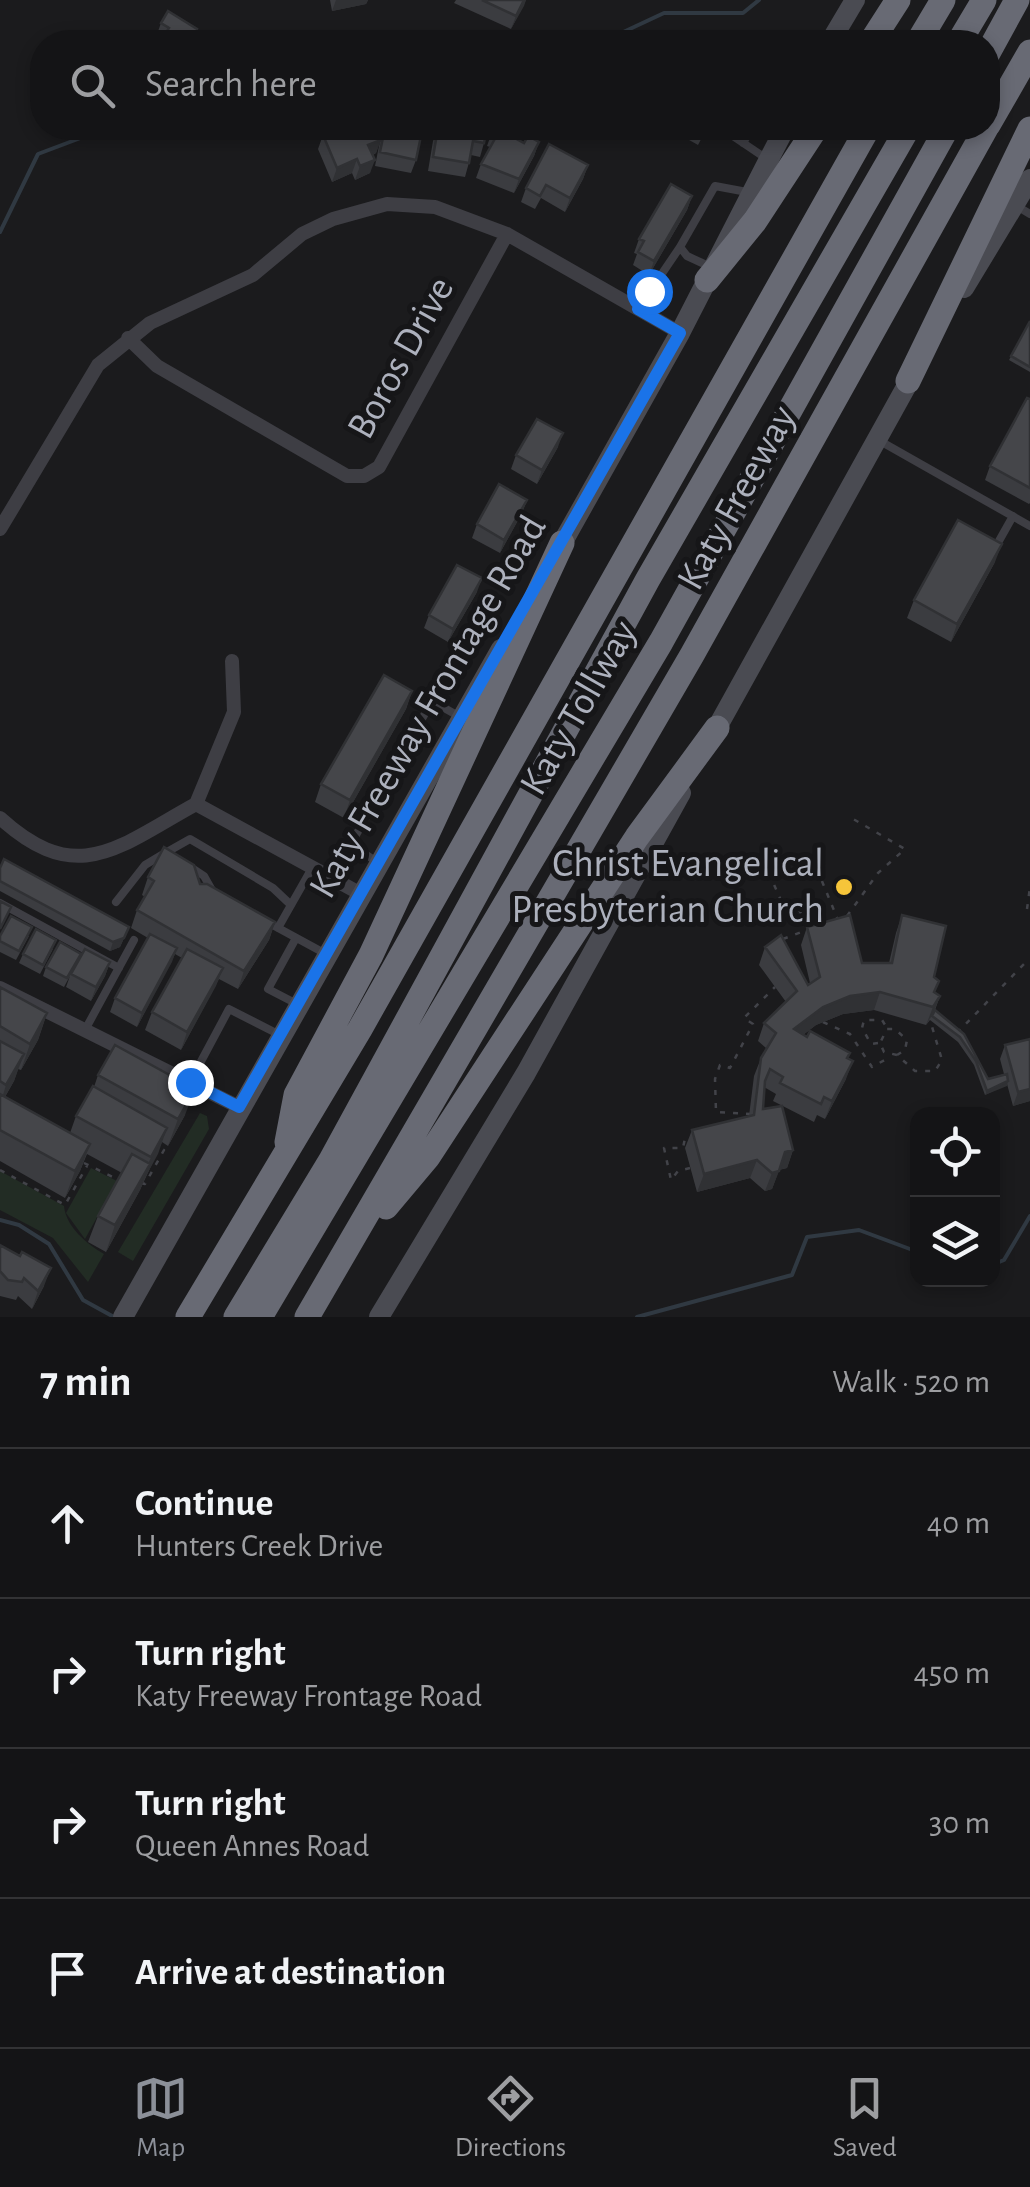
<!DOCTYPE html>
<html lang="en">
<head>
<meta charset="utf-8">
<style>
	body { margin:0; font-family:"Alegreya Sans",sans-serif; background:#212123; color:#f1f3f6 }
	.controls { position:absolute; right:30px; bottom:30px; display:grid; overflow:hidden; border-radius:20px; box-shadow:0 5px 15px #0003 }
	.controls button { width:90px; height:90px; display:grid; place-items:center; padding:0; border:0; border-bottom:2px solid #333335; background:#141416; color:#f1f3f6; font:50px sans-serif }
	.stop { position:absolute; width:30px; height:30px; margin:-22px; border:8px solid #1a73e8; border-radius:50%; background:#fff }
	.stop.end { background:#1a73e8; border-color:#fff; box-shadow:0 2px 10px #0008 }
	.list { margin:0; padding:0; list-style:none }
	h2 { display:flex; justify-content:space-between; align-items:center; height:130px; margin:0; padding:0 40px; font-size:42px }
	h2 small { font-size:32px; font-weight:400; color:#9d9ea1 }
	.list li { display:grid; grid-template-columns:65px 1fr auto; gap:30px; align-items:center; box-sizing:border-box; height:150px; padding:0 40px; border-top:2px solid #333335 }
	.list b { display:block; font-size:38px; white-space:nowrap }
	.list p { margin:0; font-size:32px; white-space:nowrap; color:#9d9ea1 }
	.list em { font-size:32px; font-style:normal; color:#9d9ea1 }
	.icon { flex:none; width:55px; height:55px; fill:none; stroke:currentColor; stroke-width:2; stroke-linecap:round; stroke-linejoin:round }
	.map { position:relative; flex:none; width:1030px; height:1317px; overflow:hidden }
	.search { position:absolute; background:#141416; box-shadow:0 5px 15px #0003; left:30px; right:30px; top:30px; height:110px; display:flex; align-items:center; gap:25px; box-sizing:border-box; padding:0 35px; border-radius:40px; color:#9d9ea1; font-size:38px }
	.sheet { height:730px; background:#141416 }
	nav { display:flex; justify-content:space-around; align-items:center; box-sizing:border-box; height:140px; border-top:2px solid #333335; background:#141416; font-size:28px; color:#9d9ea1 }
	nav a { display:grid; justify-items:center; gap:5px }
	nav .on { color:#8c9099 }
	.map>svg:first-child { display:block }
	.green { fill:#222c24 }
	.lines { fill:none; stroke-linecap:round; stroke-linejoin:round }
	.stream { stroke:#303942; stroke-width:4 }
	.path { stroke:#424349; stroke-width:2.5; stroke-dasharray:5 8; stroke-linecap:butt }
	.service { stroke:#3e3e44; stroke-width:8 }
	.minor { stroke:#3e3e44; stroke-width:14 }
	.secondary { stroke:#4a4b52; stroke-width:20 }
	.motorway { stroke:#686a74; stroke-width:25 }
	.wall { fill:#3b3c40 }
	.shaded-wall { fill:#303134 }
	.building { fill:#45464a; stroke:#303134; stroke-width:2.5 }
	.route { stroke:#1a73e8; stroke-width:12 }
	.poi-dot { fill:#f6c53a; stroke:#161618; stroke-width:4 }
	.labels { text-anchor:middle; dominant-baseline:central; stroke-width:10; stroke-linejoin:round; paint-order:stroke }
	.street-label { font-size:40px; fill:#adb1bd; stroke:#161618 }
	.poi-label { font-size:40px; fill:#adb1bd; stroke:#161618; text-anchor:end }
</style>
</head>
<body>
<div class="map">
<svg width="1030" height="1317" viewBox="0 0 1030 1317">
	<rect width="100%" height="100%" fill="#1b1b1d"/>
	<!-- green -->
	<path class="green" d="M200,1113L207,1116L209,1129L133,1261L118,1252Z
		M91,1168L117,1181L85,1239L66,1213Z
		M0,1171L64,1206C66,1227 87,1244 104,1254L88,1282L53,1238L0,1210Z"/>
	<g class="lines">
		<!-- stream -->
		<path class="stream" d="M602,42L664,13H743L759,0
			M0,232L38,154L107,128
			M0,1220L19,1225L49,1244L83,1300L114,1317
			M992,1265L1004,1260L1030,1216
			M637,1317L792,1275L807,1237L859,1230L918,1252"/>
		<!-- path -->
		<path class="path" d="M812,857L838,920
			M769,873L782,903L798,908L807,924
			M1027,909L1030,887
			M847,916L878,873L905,849L848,816
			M783,939L831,921
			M823,1022L850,1034L872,1067L890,1057
			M957,1033L1026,962
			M878,1043L871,1044L862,1028L864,1020H882L887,1028
			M897,1055L884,1052L880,1043L887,1029H895L907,1040L905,1050L897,1055L915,1071H935L942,1060L930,1020
			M751,1114L716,1112L715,1079L720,1065L730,1068L753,1024L744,1018L775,987
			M84,1163L117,1179
			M690,1168L678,1171L671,1180L664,1148H683L685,1138L691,1137
			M0,1170L65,1205L87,1166
			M141,1183L145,1184L164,1150L160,1148"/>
		<!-- service -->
		<path class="service" d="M721,128L767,159
			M743,143L752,128
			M1015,205L1030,214
			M713,268L687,256L680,247L715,186L747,192
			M638,309L680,247
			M880,441L1030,526
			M995,548L1013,516
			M167,852L190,839L273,888L291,905
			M379,863L354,847L356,835L427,710L439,705L462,718
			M189,866L204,876L213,892
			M116,902L145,865L165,853
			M0,903L119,968
			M269,923L326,954
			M278,928L312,868
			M296,938L268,989L297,1004
			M85,1030L134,940
			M190,1082L229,1009L280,1035"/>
		<!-- minor -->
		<path class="minor" d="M128,338L157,366L347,476H364L379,467L507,234
			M0,529L98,365L150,323L253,275L302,234L333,219L387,204L435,207L507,234L680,333
			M196,804L361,894
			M196,804L234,712L232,661
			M0,818C78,889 119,846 196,804
			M0,988L239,1107"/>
		<!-- secondary -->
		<path class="secondary" d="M830,42L855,0
			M964,288L1030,179
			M556,554L680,333L785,128
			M709,742L916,369
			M123,1317L501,649
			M379,1317L526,1073L681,793"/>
		<!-- motorway -->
		<path class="motorway" d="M871,42L898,0
			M918,42L943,0
			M959,42L984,0
			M988,53L1017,0
			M988,125L1030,52
			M707,280L755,221L816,128
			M908,381L1030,129
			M287,1142L296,1095L371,955L562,543
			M386,1207L428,1157L637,837L717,728
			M188,1317L360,1029L868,128
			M236,1317L331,1160L648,579L908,128
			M260,1317L661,642L947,128
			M307,1317L692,655L986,128"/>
	</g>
	<!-- wall -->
	<path class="wall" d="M330,0H368L366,4L332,11Z
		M456,0H526L511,29L454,3Z
		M161,23L197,29L192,42H160L161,40L156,37Z
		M340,128H376L381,139L383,128H414L416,160L411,173L375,166L380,141L376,153L373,155L370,173L355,180L352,173L332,182L318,149L323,135L342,132Z
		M438,128L461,131L462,128H487L484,143L480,157L471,155L465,177L428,171L433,141Z
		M685,128H707L698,145L682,136Z
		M492,132L512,136L524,143L539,142L534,156L514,193L476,178L481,164L490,147L487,146Z
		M588,165L583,179L565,212L541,198L535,209L521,202L526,188Z
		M692,196L687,210L649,275L633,265L637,254L634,253L639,239Z
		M1030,321V372L1009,360Z
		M1030,399V503L1029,504L985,480L990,466Z
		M558,447L537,484L511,469L516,455Z
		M527,500L522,513L500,553L472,538L477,524Z
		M995,562L951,642L907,618L914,600Z
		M477,592L448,642L424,628L429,615Z
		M412,691L406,709L344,818L315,802L321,784Z
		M0,868L129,927L120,947L110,951L0,891Z
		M148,877L200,884L275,922L269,940L238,989L219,979L181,1050L145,1030L152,1012L182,958L175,954L137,1027L110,1012L115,998L148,938L131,928L137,910L145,897L142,895Z
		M902,915L934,977V993L940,996L935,1010L964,1034L988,1079L1004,1074L1000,1059L1005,1045L1030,1039V1101L1013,1106L1007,1084L985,1095L974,1065L958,1042L930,1020L926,1025L874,1010L843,1014L816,1025L803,1035L850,1053L848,1059L846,1079L825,1119L817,1115L814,1122L773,1101L776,1094L764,1087L763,1109L793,1150L787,1168L779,1170L772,1189L765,1191L750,1178L697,1192L685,1148L692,1130L749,1116L754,1076L761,1058L766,1048L758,1041L764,1023L786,1002L759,965L765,947L808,985L810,983L801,945L807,927L862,963H889L896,933Z
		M0,936H29L16,960L0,952Z
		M53,949L40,974L19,963L23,954Z
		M81,954L110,962L105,976L91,1001L66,987L70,976L64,987L43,976L46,967Z
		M0,987L47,1013L38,1040L21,1070L18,1069L14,1081L5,1097L70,1133L76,1116L94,1087L98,1075L185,1115L168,1146L162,1142L140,1190L106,1252L88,1242L98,1216L122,1173L87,1154L80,1171L65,1198L0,1161Z
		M0,1245L44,1286L32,1309L18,1296L16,1300L0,1296Z"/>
	<!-- shaded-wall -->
	<path class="shaded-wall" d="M336,0H368L366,4L332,11Z
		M524,0H526L524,6L511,29L516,16Z
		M381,140L376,153L363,159L368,145Z
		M539,142L534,156L514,193L519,179Z
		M357,159L352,173L332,182L337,168Z
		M375,160L370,173L355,180L360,166Z
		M588,165L583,179L565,212L570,198Z
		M692,196L687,210L649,275L654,261Z
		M563,433L558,447L537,484L542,470Z
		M527,500L522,513L500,553L504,540Z
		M1002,544L995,562L951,642L957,624Z
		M482,578L477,592L448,642L453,629Z
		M412,691L406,709L344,818L350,800Z
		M275,922L269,940L238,989L244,971Z
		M129,927L120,947L110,951L113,942Z
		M177,948L172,962L137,1027L142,1013Z
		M110,962L105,976L91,1001L96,987Z
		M223,968L216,986L181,1050L187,1032Z
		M880,992L874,1010L843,1014L816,1025L787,1047L794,1029L823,1007L850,996Z
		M940,996L933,1014L926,1025L933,1007Z
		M47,1013L38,1040L21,1070L30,1044Z
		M24,1054L14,1081L0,1105L6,1085Z
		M853,1061L846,1079L825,1119L832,1101Z
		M1008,1081L1007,1086L985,1095L987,1091Z
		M195,1089L185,1115L168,1146L178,1119Z
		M1030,1089V1101L1013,1106L1018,1092Z
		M167,1128L158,1154L145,1178L140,1190L106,1252L115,1225Z
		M90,1144L80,1171L65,1198L75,1171Z
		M793,1150L787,1168L778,1170L785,1152Z
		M757,1160L750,1178L697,1192L704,1174Z
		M779,1171L772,1189L765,1191L772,1173Z
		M51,1268L44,1286L32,1309L38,1291Z"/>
	<!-- building -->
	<path class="building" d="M482,0H524L516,16Z
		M168,11L197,29L189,42H160L169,28L161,23Z
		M350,128H376L381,140L368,145L375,160L360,166L357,159L337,168L323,135L351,130Z
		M385,128H414L422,131L416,160L380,152Z
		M438,128L462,131L463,128H487L484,143L473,141L469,163L433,157Z
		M495,128H510L514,130L511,136L524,143L528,136L539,142L519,179L481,164L497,135L492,132Z
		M687,128H706L701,136Z
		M549,144L588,165L570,198L546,185L540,196L526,188Z
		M671,184L692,196L654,261L638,252L644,241L639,239Z
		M1030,321V367L1011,356Z
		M1027,398L1030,399V488L990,466Z
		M537,419L563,433L542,470L516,455Z
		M499,484L527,500L504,540L477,524Z
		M958,520L1002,544L957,624L914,600Z
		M457,565L482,578L453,629L429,615Z
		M384,675L412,691L350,800L321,784Z
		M164,847L194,865L200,884H207L275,922L244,971L137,910L154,881L148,877Z
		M4,859L129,927L124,938L113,942L0,881V868Z
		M0,901L11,907L0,929Z
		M850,915L862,963H892L902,915L946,926L934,977L939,981L934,992L940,996L933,1007L880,992L850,996L823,1007L794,1029L807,1037L810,1031L850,1053L847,1058L853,1061L832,1101L824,1097L821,1104L780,1083L783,1077L770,1069L765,1081L763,1109L782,1106L793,1150L785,1152L779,1171L772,1173L757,1160L704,1174L692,1130L754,1115L761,1058L776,1033L764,1023L797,991L765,947L781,935L808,985L820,977L807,927Z
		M11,916L32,927L19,951L0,941V936Z
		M36,929L56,940L43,965L23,954Z
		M150,934L177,948L142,1013L115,998Z
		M60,942L81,954L67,978L46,967Z
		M85,949L110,962L96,987L71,974Z
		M187,949L223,968L187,1032L152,1012Z
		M0,987L47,1013L30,1044L0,1026Z
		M935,1010L964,1034L988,1079L1007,1074L1008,1081L987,1091L976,1061L960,1037L932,1016Z
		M1030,1039V1089L1018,1092L1005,1045Z
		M0,1041L24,1054L6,1085L0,1081Z
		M115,1045L195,1089L178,1119L98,1075Z
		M93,1086L167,1128L151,1157L76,1116Z
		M0,1094L90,1144L75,1171L0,1130Z
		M132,1154L150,1164L115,1225L98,1216Z
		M0,1245L20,1256L22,1252L51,1268L38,1291L24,1278L22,1282L8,1280L0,1271Z"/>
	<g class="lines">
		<!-- route -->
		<path class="route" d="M190,1082L239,1107L680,333L638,309L649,291"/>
	</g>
	<!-- markers -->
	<circle class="poi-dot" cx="844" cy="887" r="10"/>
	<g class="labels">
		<!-- street labels -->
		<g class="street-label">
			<text transform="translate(401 358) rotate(-61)">Boros Drive</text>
			<text transform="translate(737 498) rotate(-61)">Katy Freeway</text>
			<text transform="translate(428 707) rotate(-60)">Katy Freeway Frontage Road</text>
			<text transform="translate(579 708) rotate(-60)">Katy Tollway</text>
		</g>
		<!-- poi labels -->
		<g class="poi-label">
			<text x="824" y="864">Christ Evangelical<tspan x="824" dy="46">Presbyterian Church</tspan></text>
		</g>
	</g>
</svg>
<div class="controls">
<button><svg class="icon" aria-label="locate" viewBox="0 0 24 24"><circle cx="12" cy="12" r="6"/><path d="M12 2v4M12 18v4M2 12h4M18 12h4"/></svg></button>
<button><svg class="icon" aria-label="layers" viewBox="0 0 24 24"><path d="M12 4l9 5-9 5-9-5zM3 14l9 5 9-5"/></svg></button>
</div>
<div class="stop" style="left:649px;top:291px"></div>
<div class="stop end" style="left:190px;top:1082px"></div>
<div class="search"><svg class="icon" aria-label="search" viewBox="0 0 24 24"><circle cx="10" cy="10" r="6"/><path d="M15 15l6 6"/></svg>Search here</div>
</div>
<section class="sheet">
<h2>7 min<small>Walk · 520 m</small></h2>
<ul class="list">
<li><svg class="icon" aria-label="ahead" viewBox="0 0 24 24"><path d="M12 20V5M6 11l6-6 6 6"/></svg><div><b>Continue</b><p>Hunters Creek Drive</p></div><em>40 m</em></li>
<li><svg class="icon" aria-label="right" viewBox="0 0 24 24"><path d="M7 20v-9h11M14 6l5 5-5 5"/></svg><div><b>Turn right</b><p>Katy Freeway Frontage Road</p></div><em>450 m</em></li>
<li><svg class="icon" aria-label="right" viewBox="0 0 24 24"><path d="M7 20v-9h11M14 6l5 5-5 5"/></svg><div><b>Turn right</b><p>Queen Annes Road</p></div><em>30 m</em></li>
<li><svg class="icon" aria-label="arrive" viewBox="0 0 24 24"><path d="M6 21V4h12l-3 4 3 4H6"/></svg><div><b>Arrive at destination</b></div></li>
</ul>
</section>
<nav>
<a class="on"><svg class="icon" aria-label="map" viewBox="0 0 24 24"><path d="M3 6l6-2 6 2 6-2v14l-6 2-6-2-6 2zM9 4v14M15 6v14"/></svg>Map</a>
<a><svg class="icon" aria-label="directions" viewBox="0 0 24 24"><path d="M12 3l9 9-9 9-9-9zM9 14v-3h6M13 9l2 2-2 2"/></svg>Directions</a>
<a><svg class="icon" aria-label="saved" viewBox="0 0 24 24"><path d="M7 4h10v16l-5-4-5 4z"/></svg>Saved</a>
</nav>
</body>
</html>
